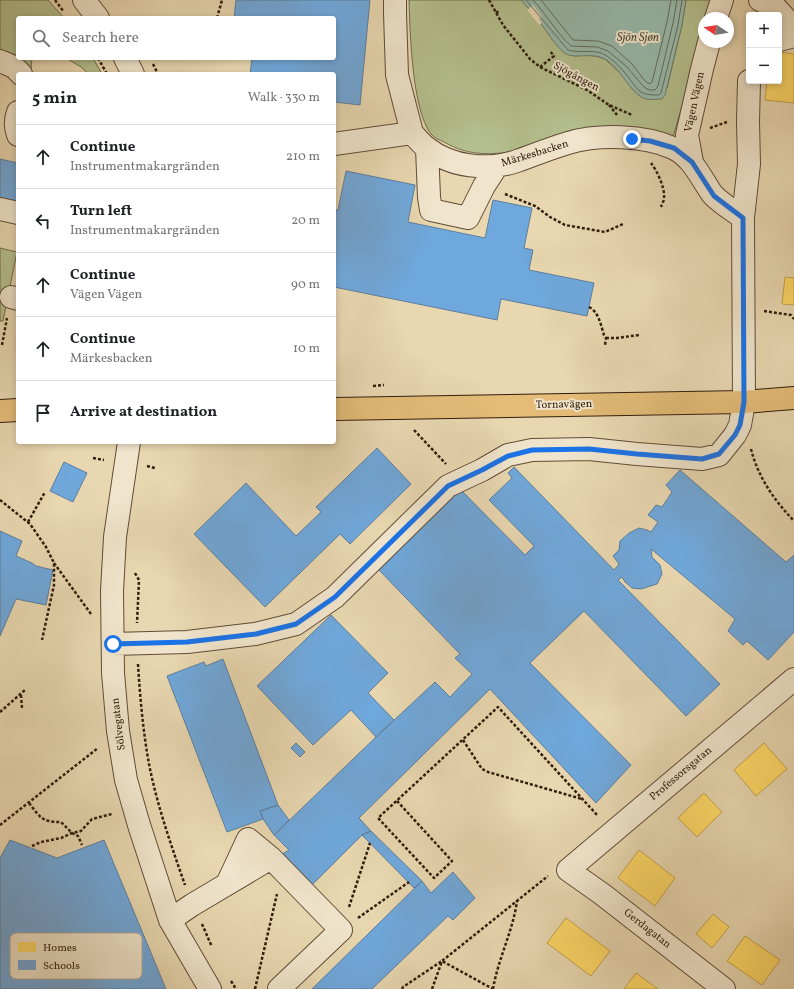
<!DOCTYPE html>
<html lang="en">
<head>
<meta charset="utf-8">
<style>
	body { margin:0; font-family:Vollkorn,serif; background:#f2f2f2; color:#202124 }
	.controls { position:absolute; right:12px; top:12px; display:grid; overflow:hidden; border-radius:4px; box-shadow:0 2px 6px #0003 }
	.controls button { width:36px; height:36px; display:grid; place-items:center; padding:0; border:0; border-bottom:1px solid #e0e0e0; background:#fff; color:#202124; font:20px sans-serif }
	.compass { position:absolute; left:698px; top:12px; width:36px; height:36px; border-radius:50%; background:#fff; box-shadow:0 2px 6px #0003; rotate:282deg }
	.stop { position:absolute; width:12px; height:12px; margin:-9px; border:3px solid #1a73e8; border-radius:50%; background:#fff }
	.stop.end { background:#1a73e8; border-color:#fff; box-shadow:0 1px 4px #0008 }
	.list { margin:0; padding:0; list-style:none }
	h2 { display:flex; justify-content:space-between; align-items:center; height:52px; margin:0; padding:0 16px; font-size:17px }
	h2 small { font-size:13px; font-weight:400; color:#757577 }
	.list li { display:grid; grid-template-columns:26px 1fr auto; gap:12px; align-items:center; box-sizing:border-box; height:64px; padding:0 16px; border-top:1px solid #e0e0e0 }
	.list b { display:block; font-size:15px; white-space:nowrap }
	.list p { margin:0; font-size:13px; white-space:nowrap; color:#757577 }
	.list em { font-size:13px; font-style:normal; color:#757577 }
	.icon { flex:none; width:22px; height:22px; fill:none; stroke:currentColor; stroke-width:2; stroke-linecap:round; stroke-linejoin:round }
	.map { position:relative; flex:none; width:794px; height:989px; overflow:hidden }
	.search { position:absolute; background:#fff; box-shadow:0 2px 6px #0003; left:16px; top:16px; width:320px; height:44px; display:flex; align-items:center; gap:10px; box-sizing:border-box; padding:0 14px; border-radius:4px; color:#757577; font-size:15px }
	.panel { position:absolute; background:#fff; box-shadow:0 2px 6px #0003; left:16px; top:72px; width:320px; height:372px; border-radius:4px }
	.map>svg:first-child { display:block }
	.green { fill:#b4bf8d; stroke:#736e4d }
	.water { fill:#97baab; stroke:#6f7c6c }
	.pier { fill:#e8d7b0 }
	.homes { fill:#ffd966; stroke:#c2a14b }
	.schools { fill:#6fa8dc; stroke:#5d7f9e }
	.lines { fill:none; stroke-linecap:round; stroke-linejoin:round }
	.shore { stroke:#646c5c; stroke-width:1 }
	.minor-casing { stroke:#604c36; stroke-width:24 }
	.major-casing { stroke:#321e0d; stroke-width:24 }
	.path { stroke:#321e0d; stroke-width:2.5; stroke-dasharray:3 2; stroke-linecap:butt }
	.minor { stroke:#f0e5cc; stroke-width:22 }
	.major { stroke:#e4bc78; stroke-width:22 }
	.route { stroke:#1a73e8; stroke-width:5 }
	.labels { text-anchor:middle; dominant-baseline:central; stroke-width:4; stroke-linejoin:round; paint-order:stroke }
	.street-label { font-size:11px; fill:#321e0d; stroke:#f0e5cc }
	.water-label { font-size:12px; font-style:italic; fill:#504d3c; stroke:#f0e5cc }
	.key { fill:#f0e5cc; stroke:#b7a993; stroke-width:1 }
	.key-label { font-size:11px; fill:#321e0d }
</style>
</head>
<body>
<div class="map">
<svg width="794" height="989" viewBox="0 0 794 989">
	<rect width="100%" height="100%" fill="#e8d7b0"/>
	<filter id="stains"><feTurbulence type="fractalNoise" baseFrequency=".005" numOctaves="4"/><feColorMatrix values="0 0 0 0 .2 0 0 0 0 .09 0 0 0 0 .02 0 0 0 .5 -.17"/></filter>
	<radialGradient id="worn" r=".72"><stop offset=".6" stop-color="#630" stop-opacity="0"/><stop offset="1" stop-color="#630" stop-opacity=".3"/></radialGradient>
	<!-- green -->
	<path class="green" d="M0,0H48L64,18H18V58H32L31,69L22,65L0,51Z
		M409,0H521L536,16L554,41L567,54L575,56L585,55L595,56L605,59L621,74L634,91L667,88L682,25L686,0H712L707,18H704V29L673,137L521,150C493,155 470,157 444,142C440,140 434,138 431,134C412,110 410,32 409,0Z
		M66,58H93L102,74H89L81,67Z
		M0,248L17,252L3,321H0Z"/>
	<!-- water -->
	<path class="water" d="M521,0H686L682,25L665,95L662,99C657,99 651,100 646,99C630,94 621,68 605,59C593,52 576,59 566,54C555,47 544,26 535,16C531,10 526,6 521,0Z"/>
	<!-- pier -->
	<path class="pier" d="M533,5L542,17L539,19L542,23L539,25L556,46L527,10Z"/>
	<!-- homes -->
	<path class="homes" d="M779,52L794,54V103L765,100L767,81H779Z
		M785,277L794,278V305L782,304Z
		M764,743L787,769L756,796L734,770Z
		M704,793L722,812L697,837L678,818Z
		M639,850L675,878L655,906L618,878Z
		M713,914L729,927L712,948L696,934Z
		M566,918L610,951L591,976L547,943Z
		M745,936L780,960L762,985L727,961Z
		M636,973L658,989H624Z"/>
	<!-- schools -->
	<path class="schools" d="M236,0H370L360,105L334,102V74H250L252,58H334V18H234Z
		M0,159L18,163V204L0,200Z
		M346,171L415,185L408,222L485,238L493,200L532,208L524,248L533,250L529,270L594,283L587,316L501,299L497,320L334,287V210H338Z
		M377,448L411,484L350,544L340,534L265,607L194,534L246,483L296,536L321,512L316,507Z
		M64,462L87,473L73,502L50,491Z
		M514,467L614,570L619,564L613,556L619,550L620,541L629,533L639,528L647,530L651,532L658,522L648,515L656,505L662,507L672,492L666,485L680,470L786,562L794,555V632L768,660L747,641L743,645L728,631L735,619L651,549L652,557L660,565L662,574L657,584L641,589L632,588L625,582L622,577L618,580L720,684L686,716L584,611L530,663L631,765L596,803L490,689L359,818L371,831L362,835L309,888L279,856L289,850L274,835L376,737L435,682L450,697L472,674L455,658L460,654L378,569L459,488L525,555L534,546L489,500L512,478L508,473Z
		M0,531L22,541L16,556L32,563L36,566L53,570L46,605L16,599L0,636Z
		M331,615L388,673L368,693L394,720L376,737L351,710L313,745L257,686Z
		M223,659L278,805L260,811L263,819L227,832L167,676L204,662L206,666Z
		M296,743L305,752L300,757L291,748Z
		M278,805L289,820L274,835L263,819L260,811Z
		M371,831L422,881L414,888L362,835Z
		M10,840L57,858L104,840L166,989H0V858Z
		M453,872L475,898L453,920L448,916L372,989H312L422,881L431,893Z"/>
	<g class="lines">
		<!-- shore -->
		<path class="shore" d="M526,0L568,50C581,54 596,48 607,56C616,62 623,70 629,78C633,83 636,89 641,92C647,95 653,95 659,95L661,93L678,25L682,0
			M533,0C546,14 556,32 571,46L597,47L608,51L627,67L644,87L649,90H655L658,86L673,23L677,0
			M541,0L573,40L598,41L612,46L632,64L645,81L650,84L652,82L667,22L671,0"/>
		<!-- minor casing -->
		<g class="minor-casing">
			<path id="minor" d="M84,0L98,18
				M395,0V13L397,75L412,133
				M760,0L776,8L794,28
				M716,18L722,0
				M779,40L794,36
				M125,58L133,74
				M0,61L14,67L21,74
				M18,112C15,120 15,127 18,135
				M412,133C417,138 421,144 427,148C451,167 488,171 517,161C534,155 551,148 568,143C599,134 644,135 673,148C690,156 698,172 707,186C709,189 711,193 714,196C722,204 734,211 743,218
				M334,144L412,133
				M427,148L429,197L431,210L468,218L484,186L497,166
				M692,162L687,135L702,69L709,42
				M0,209L18,213
				M11,297L18,299
				M129,442L115,537L112,591L113,673L118,731L126,780L139,825L170,920L210,989
				M113,644L187,642L255,634L296,624L335,597L448,486L482,470L508,455L532,450L589,449L637,454L702,459L719,455L735,435L740,425L744,402L743,218L749,164L748,122L749,81
				M227,884L248,839L271,858
				M170,920L192,905L271,858L341,930L279,989
				M724,989L602,894L568,870L794,679"/>
		</g>
		<!-- major casing -->
		<g class="major-casing">
			<path id="major" d="M334,409L744,402L794,398
				M0,411L18,410"/>
		</g>
		<!-- path -->
		<path class="path" d="M55,0L64,12
			M489,0L503,25L530,59L540,67L587,90L609,105L632,115
			M496,13L500,10
			M217,18L222,0
			M98,58L107,74
			M153,64L158,74
			M540,67L554,56L550,51
			M609,105L617,115
			M710,128L727,122
			M651,163C657,171 665,187 664,198C664,201 662,204 661,207
			M505,194L535,206L550,217L565,225L605,232L623,224
			M589,307C599,312 601,326 604,335L606,338L605,345
			M764,311L791,315L794,319
			M606,338H617L639,335
			M2,345L7,318
			M373,386L384,385
			M414,430L446,464
			M751,449C758,477 774,500 794,521
			M93,458L104,460
			M147,466L155,468
			M0,500L30,524L46,547L54,563V585L42,640
			M28,522L45,492
			M54,563L91,614
			M135,573L139,580L137,623
			M138,664C140,697 143,731 149,764C157,805 171,845 185,885
			M21,695L22,708
			M0,712L25,690
			M463,740L482,769L488,772L582,799
			M397,801L452,861L434,878L378,818L498,707L598,816
			M29,803C40,817 41,822 61,822L72,833L78,836L82,845
			M0,825L98,748
			M32,846L41,842L61,838L72,833L81,831L92,819L112,814
			M349,907L370,843
			M358,918L409,882
			M202,924L212,947
			M231,981L236,989
			M255,989L277,894
			M402,989L403,987L442,961L493,989
			M432,989L442,961L548,876
			M493,989C498,959 513,931 517,901"/>
		<!-- minor -->
		<use href="#minor" class="minor"/>
		<!-- major -->
		<use href="#major" class="major"/>
	</g>
	<g class="lines">
		<!-- route -->
		<path class="route" d="M113,644L187,642L256,634L296,624L335,597L448,486L482,470L508,456L532,450L589,449L637,454L702,459L719,454L735,435L740,425L744,402L743,218L714,196L692,162L674,148L650,141L632,139"/>
	</g>
	<g class="labels">
		<!-- street labels -->
		<g class="street-label">
			<text transform="translate(576 77) rotate(28)">Sjögången</text>
			<text transform="translate(695 102) rotate(-78)">Vägen Vägen</text>
			<text transform="translate(535 154) rotate(-17)">Märkesbacken</text>
			<text transform="translate(564 405) rotate(-1)">Tornavägen</text>
			<text transform="translate(119 724) rotate(-97)">Sölvegatan</text>
			<text transform="translate(681 774) rotate(-40)">Professorsgatan</text>
			<text transform="translate(647 929) rotate(38)">Gerdagatan</text>
		</g>
		<!-- water labels -->
		<g class="water-label">
			<text x="638" y="38">Sjön Sjøn</text>
		</g>
	</g>
	<!-- legend -->
	<rect x="10" y="933" width="132" height="46" rx="6" class="key"/>
	<rect x="18" y="942" width="18" height="10" fill="#ffd966"/>
	<rect x="18" y="960" width="18" height="10" fill="#6fa8dc"/>
	<g class="key-label">
		<text x="43" y="951">Homes</text>
		<text x="43" y="969">Schools</text>
	</g>
	<rect width="100%" height="100%" filter="url(#stains)"/>
	<rect width="100%" height="100%" fill="url(#worn)"/>
</svg>
<div class="controls">
<button>+</button>
<button>−</button>
</div>
<svg class="compass" viewBox="-18 -18 36 36"><path d="M0-13l5 13h-10z" fill="#e53935"/><path d="M0 13l5-13h-10z" fill="#757577"/></svg>
<div class="stop" style="left:113px;top:644px"></div>
<div class="stop end" style="left:632px;top:139px"></div>
<div class="search"><svg class="icon" aria-label="search" viewBox="0 0 24 24"><circle cx="10" cy="10" r="6"/><path d="M15 15l6 6"/></svg>Search here</div>
<section class="panel">
<h2>5 min<small>Walk · 330 m</small></h2>
<ul class="list">
<li><svg class="icon" aria-label="ahead" viewBox="0 0 24 24"><path d="M12 20V5M6 11l6-6 6 6"/></svg><div><b>Continue</b><p>Instrumentmakargränden</p></div><em>210 m</em></li>
<li><svg class="icon" aria-label="left" viewBox="0 0 24 24"><path d="M17 20v-9H6M10 6l-5 5 5 5"/></svg><div><b>Turn left</b><p>Instrumentmakargränden</p></div><em>20 m</em></li>
<li><svg class="icon" aria-label="ahead" viewBox="0 0 24 24"><path d="M12 20V5M6 11l6-6 6 6"/></svg><div><b>Continue</b><p>Vägen Vägen</p></div><em>90 m</em></li>
<li><svg class="icon" aria-label="ahead" viewBox="0 0 24 24"><path d="M12 20V5M6 11l6-6 6 6"/></svg><div><b>Continue</b><p>Märkesbacken</p></div><em>10 m</em></li>
<li><svg class="icon" aria-label="arrive" viewBox="0 0 24 24"><path d="M6 21V4h12l-3 4 3 4H6"/></svg><div><b>Arrive at destination</b></div></li>
</ul>
</section>
</div>
</body>
</html>
